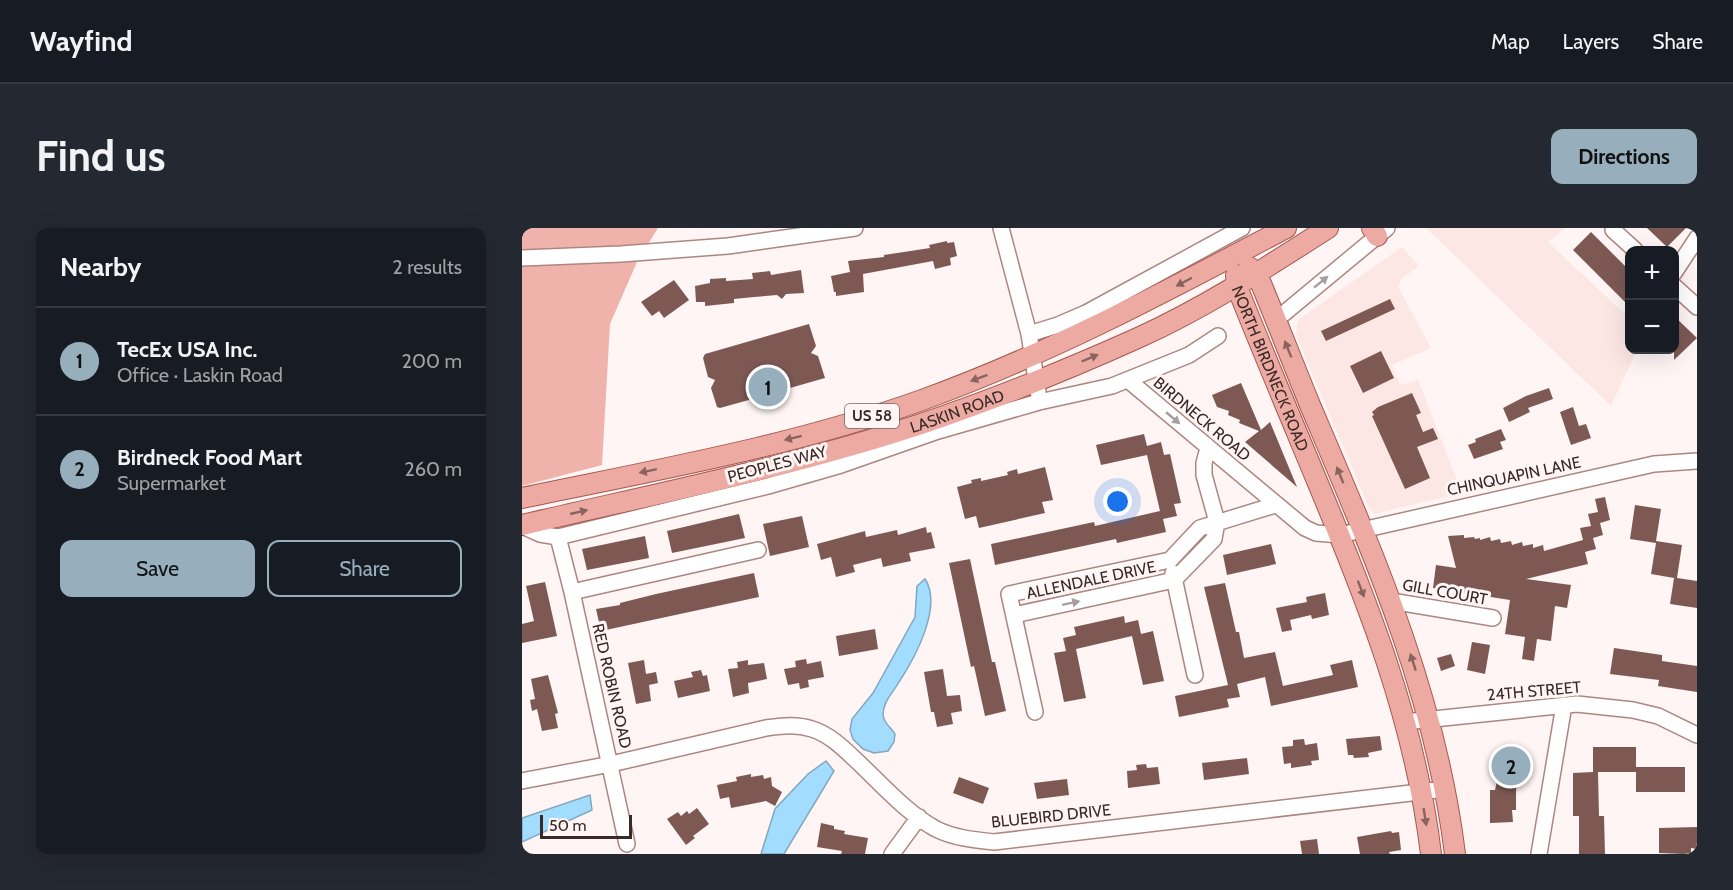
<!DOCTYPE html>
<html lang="en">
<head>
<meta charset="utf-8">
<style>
	body { margin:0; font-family:Cabin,sans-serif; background:#242831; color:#f1f3f6 }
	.controls { position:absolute; right:18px; top:18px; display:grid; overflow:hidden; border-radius:12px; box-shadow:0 6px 24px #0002 }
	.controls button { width:54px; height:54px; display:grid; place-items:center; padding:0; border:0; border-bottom:2px solid #363941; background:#171b24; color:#f1f3f6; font:30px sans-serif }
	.scale { position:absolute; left:18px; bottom:15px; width:92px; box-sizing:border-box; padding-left:6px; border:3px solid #392927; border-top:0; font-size:16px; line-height:21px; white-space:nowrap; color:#392927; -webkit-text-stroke:4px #fef5f4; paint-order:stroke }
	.you { position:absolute; left:596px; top:274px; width:21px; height:21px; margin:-15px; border:4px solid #fff; border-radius:50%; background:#1a73e8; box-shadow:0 0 0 9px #1a73e833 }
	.badge { display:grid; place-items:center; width:39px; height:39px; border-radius:50%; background:#97afbd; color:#111; font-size:20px; font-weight:700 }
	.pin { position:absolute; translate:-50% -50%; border:3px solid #fff; box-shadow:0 2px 6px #0006 }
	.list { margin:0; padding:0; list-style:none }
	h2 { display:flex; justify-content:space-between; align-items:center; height:78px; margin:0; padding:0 24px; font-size:26px }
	h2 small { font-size:20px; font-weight:400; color:#9ea1a6 }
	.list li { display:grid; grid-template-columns:39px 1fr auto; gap:18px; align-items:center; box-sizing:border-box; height:108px; padding:0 24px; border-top:2px solid #363941 }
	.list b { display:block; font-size:22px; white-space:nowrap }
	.list p { margin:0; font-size:20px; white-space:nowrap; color:#9ea1a6 }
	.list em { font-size:20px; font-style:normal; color:#9ea1a6 }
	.actions { display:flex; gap:12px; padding:18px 24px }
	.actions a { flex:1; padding:14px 0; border:2px solid #97afbd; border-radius:12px; text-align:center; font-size:21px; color:#97afbd }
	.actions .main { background:#97afbd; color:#111 }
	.map { position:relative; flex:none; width:1175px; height:626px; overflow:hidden; border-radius:12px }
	header { display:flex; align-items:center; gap:36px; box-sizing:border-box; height:84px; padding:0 30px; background:#171b24; border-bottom:2px solid #363941 }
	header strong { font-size:28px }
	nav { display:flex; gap:33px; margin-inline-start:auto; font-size:21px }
	.intro { display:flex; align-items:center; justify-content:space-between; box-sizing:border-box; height:144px; padding:0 36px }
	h1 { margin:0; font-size:42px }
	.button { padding:15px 27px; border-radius:12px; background:#97afbd; color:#111; font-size:21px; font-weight:700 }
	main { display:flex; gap:36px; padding:0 36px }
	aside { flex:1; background:#171b24; border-radius:12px; box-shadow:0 6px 24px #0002 }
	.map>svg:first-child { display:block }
	.built { fill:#fce7e4 }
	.green { fill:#f0b3ab }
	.water { fill:#a2ddff; stroke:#82a7be; stroke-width:1.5 }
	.building { fill:#7e5954 }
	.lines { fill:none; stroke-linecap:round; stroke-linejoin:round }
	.minor-casing { stroke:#ae8680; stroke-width:18 }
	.major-casing { stroke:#a5584f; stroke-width:22 }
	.minor { stroke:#fff; stroke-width:15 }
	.major { stroke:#ecaaa2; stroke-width:20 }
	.oneway { fill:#8a635e }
	.oneway2 { fill:#a69f9e }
	.labels { text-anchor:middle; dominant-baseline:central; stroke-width:6; stroke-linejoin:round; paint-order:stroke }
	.shield { fill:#fef5f4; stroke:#746664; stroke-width:1.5 }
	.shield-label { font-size:15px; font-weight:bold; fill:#392927 }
	.street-label { font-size:16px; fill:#392927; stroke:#fef5f4 }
</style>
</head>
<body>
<header>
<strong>Wayfind</strong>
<nav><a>Map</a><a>Layers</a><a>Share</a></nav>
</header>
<div class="intro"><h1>Find us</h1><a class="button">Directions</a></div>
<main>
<aside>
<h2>Nearby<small>2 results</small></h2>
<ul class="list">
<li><span class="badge">1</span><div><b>TecEx USA Inc.</b><p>Office · Laskin Road</p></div><em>200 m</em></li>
<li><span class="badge">2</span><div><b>Birdneck Food Mart</b><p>Supermarket</p></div><em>260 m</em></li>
</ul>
<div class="actions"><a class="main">Save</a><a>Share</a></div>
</aside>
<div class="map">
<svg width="1175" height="626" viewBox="0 0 1175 626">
	<rect width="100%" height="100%" fill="#fef5f4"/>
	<!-- built -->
	<path class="built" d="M904,0H1043L1026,14L1107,90L1108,122H1115L1089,178Z
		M880,19L897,38L879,51L876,59L909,120L870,137L878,157L896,152L940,265L852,286L847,280L774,107L775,99L777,91Z"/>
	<!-- green -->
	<path class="green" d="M0,0H136L115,34L88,96L80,237L0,258Z"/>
	<!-- water -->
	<path class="water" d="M403,351C421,378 393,430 377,454C371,465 361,473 361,487C362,496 369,499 373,506L372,514L366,523L352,525L341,521L331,511L328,502L330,491L351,465L393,389L395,358Z
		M304,533L312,543L262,626H239L253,581L286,546Z
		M68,567L70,582L0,614V590Z"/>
	<!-- building -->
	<path class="building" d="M1125,0H1164L1145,19Z
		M1069,4L1107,42V78L1051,22Z
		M425,13V15L432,14L435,28L428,30L429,37L413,41L411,33L341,46L342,64L314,68V64H312L309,48L328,44L326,33L362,29V27L408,20L407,17Z
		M279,42L282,65L264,66L260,71L255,67L232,69L212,71V75L183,78V74H174L173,58L188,55V51L204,50V53L231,51L230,45L248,43L249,47Z
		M152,52L167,72L142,90L137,83L130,88L119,74Z
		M868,71L873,81L804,113L799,103Z
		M1152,88L1175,110L1152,132Z
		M287,96L294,118L289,125L296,128L303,150L254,164L248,161L245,167L198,180L195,179L189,160L193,152L186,149L181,130L183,126Z
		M859,123L872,150L841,165L828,138Z
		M719,155L739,202L748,194L775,259L723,214L737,203L717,195L718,192L706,187L707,183L695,179L690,167Z
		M1027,160L1031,171L1006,180L1008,184L987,194L981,180L1004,168Z
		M890,165L899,185L894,187L901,204L911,200L916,211L895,219L908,250L883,261L850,188L852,187L850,184L856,179Z
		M1051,179L1057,198L1064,196L1069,210L1049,217L1038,184Z
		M979,201L984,212L978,214L981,221L952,231L946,217L954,214L953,211Z
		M622,206L625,218L639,214L642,227L648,226L659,275L652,276L655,288L641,291L644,304L595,315L594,311L473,337L469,316L572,294L573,298L638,283L625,227L579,237L574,217Z
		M523,239L531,272L520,274L523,285L457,300L454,288L443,291L435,259L450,255L449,252L459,250V253L486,247L485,244L495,241L496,246Z
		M1083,269L1088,292L1078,295L1081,307L1071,310L1074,321L1063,324L1066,336L1004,351L1049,357L1045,380L1033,378L1029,413L1015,411L1012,433L1000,431L1003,409L983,406L988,372L911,360L914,337L934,340L926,308L942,307V310L952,309L953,311L958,310V312L968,309L969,313L978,311L979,315L989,313L990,317L1000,314L1001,318L1011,316V320L1021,317L1022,323L1061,312L1058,300L1069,298L1066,286L1076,284L1073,271Z
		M1113,277L1139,281L1134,313L1160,317L1155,350L1175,353V380L1148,376L1152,350L1129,346L1134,315L1108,311Z
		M217,286L223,310L150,325L145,303Z
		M280,288L287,319L248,328L241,296Z
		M404,299L405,305L409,304L413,320L387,325L389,333L361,339L359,330L331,337L333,344L314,349L309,329L299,332L295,316L343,303L344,309L375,302L376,307Z
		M123,308L127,330L65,342L60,321Z
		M749,316L754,336L705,347L701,327Z
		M448,331L470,434H473L484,483L463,488L452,438L449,439L427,335Z
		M232,345L237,369L79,403L74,381L98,377V375L134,366Z
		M23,354L35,408L0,415V396L12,393L4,358Z
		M703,355L714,404H717L722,430L753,424L761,458L811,447L808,437L830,432L836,459L749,478L743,449L715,456L718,469L705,471L707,479L657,489L653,468L706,457L682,359Z
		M803,365L807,387L790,391L789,387L768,392L770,402L760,404L754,380L785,374L784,369Z
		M602,388L603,395L616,392L619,406L631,403L642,453L621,457L610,408L554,421L564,470L542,474L532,425L544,423L541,410L554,407L552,399Z
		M353,401L356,421L317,428L314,408Z
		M950,414L968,417L963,446L945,442Z
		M1092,420L1140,427V433L1175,438V464L1136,458L1137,452L1088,446Z
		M929,426L933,438L919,443L915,430Z
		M284,431L285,436L299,433L302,449L286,452L287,459L278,461L277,455L266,457L262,441L274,439L273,433Z
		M122,432L124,446L134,444L136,455L127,457L129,473L114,476L106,435Z
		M226,432V437L242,435L245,451L226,455L227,465L211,469L206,441L216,440L215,434Z
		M421,441L425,468L438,467L440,483L429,485L431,496L415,499L412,484H409L402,444Z
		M179,442L181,448L185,447L188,463L156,470L152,453L171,449L169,444Z
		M26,447L36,485L33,486L36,500L20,503L15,481L10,483L8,472L13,471L9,451Z
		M858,508L860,522L846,525L847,529L832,530L831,527H826L824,511Z
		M782,511L783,517L795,515L797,532L789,533L790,537L769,540V535L762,536L760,519L771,518V512Z
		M1071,519H1114V539H1163V564H1114V544H1076L1077,588H1082L1083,626H1057V588H1051V545L1071,544Z
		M985,521L1002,524L994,562V582H990L991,594L968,595V562H973L981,526L983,527Z
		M725,530L727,546L682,552L680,535Z
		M624,536L625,540L636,539L638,556L606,560L605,543L615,542L614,537Z
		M229,546V549L241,547L242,551L249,549L250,558L260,564L253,578L244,573L209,580L207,569L198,571L195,557L215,553L214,549Z
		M437,549L467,560L461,576L431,565Z
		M545,551L547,567L515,571L512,555Z
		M175,580L187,596L171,608L173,610L164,617L145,591L156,584L159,588L165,583L167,586Z
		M299,595L312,598V601L323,603L322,606L346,610L343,626H319L320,623L295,619Z
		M1175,599V621L1169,620V625L1161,626L1137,625V600Z
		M869,603L870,605L877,604L879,622L867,624L868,626H838L835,609Z
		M795,611L797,626H780L778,613Z"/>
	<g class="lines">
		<!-- minor casing -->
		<g class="minor-casing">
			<path id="minor" d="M479,0L507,106L516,164
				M1091,2L1113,22
				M0,30L99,26L206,18L333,0
				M1152,45L1175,10
				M1152,58L1175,79
				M754,92L865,0
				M507,106L536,97L564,85L720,0
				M606,152L783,300L794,305L818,307L1132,236L1175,233
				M0,298L18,306L36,309L246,258L319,237L416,203L517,174L590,158L667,127L696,108
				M36,309L50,364L105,616
				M651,345L673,447
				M50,364L236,322
				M869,373L971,390
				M492,387L652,352L692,311L695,294L682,247V235L686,220
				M513,484L487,366L648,332L678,300L753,277
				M883,494L1055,476L1111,482L1136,488L1175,507
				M0,553L89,536L244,500C260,498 274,496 290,501C309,507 323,522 337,535C361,558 385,585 414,601C432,610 453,612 472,614L923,561
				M370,626L397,589
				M1017,626L1042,477"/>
		</g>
		<!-- major casing -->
		<g class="major-casing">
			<g id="major">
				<path d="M850,0L855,8"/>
				<path d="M727,39L735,46C753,89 770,133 788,177C851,325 913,464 933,626"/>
				<path id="s1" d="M714,47L715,59C741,124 768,188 795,253C846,375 893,493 909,626"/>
				<path d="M0,270C134,242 271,218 400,172C527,126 645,63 764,0"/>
				<path id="s2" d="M0,297C133,266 269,239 399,196C473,171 547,141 618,109C684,79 745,39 806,0"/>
			</g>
		</g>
		<!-- minor -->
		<use href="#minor" class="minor"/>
		<!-- major -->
		<use href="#major" class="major"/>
	</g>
	<!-- one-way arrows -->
	<defs><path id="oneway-solid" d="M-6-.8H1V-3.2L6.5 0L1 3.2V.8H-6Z" transform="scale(1.5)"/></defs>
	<g class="oneway">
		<use href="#oneway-solid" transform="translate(662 54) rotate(152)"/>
		<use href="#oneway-solid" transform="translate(766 121) rotate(-112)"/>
		<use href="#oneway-solid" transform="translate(568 130) rotate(-23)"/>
		<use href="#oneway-solid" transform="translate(457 150) rotate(159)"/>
		<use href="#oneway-solid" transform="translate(271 210) rotate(166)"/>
		<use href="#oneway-solid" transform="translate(126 243) rotate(168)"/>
		<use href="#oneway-solid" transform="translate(818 247) rotate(-112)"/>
		<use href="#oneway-solid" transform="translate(57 284) rotate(-13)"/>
		<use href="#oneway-solid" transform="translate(839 361) rotate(69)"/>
		<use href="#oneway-solid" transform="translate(891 434) rotate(-108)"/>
		<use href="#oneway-solid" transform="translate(903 589) rotate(81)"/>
	</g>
	<g class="oneway2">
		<use href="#oneway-solid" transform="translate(799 54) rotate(-39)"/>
		<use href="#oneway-solid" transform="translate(651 190) rotate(40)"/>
		<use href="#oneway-solid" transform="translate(549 375) rotate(-12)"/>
	</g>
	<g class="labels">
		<!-- shield labels -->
		<rect class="shield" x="323" y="176" width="54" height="24" rx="4.5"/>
		<g class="shield-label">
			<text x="350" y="188">US 58</text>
		</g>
		<!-- street labels -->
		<g class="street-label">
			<text stroke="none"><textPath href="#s1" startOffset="100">NORTH BIRDNECK ROAD</textPath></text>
			<text stroke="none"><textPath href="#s2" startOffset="450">LASKIN ROAD</textPath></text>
			<text transform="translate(680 191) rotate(40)">BIRDNECK ROAD</text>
			<text transform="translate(255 236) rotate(-15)">PEOPLES WAY</text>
			<text transform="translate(992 248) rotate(-12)">CHINQUAPIN LANE</text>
			<text transform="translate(569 352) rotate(-12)">ALLENDALE DRIVE</text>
			<text transform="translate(923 364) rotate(10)">GILL COURT</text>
			<text transform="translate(90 458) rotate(77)">RED ROBIN ROAD</text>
			<text transform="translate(1012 463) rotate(-5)">24TH STREET</text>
			<text transform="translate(529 588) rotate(-6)">BLUEBIRD DRIVE</text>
		</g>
	</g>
</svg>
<div class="controls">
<button>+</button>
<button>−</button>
</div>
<div class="scale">50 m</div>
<div class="you"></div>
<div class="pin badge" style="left:246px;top:159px">1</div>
<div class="pin badge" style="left:989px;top:538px">2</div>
</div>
</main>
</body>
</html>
